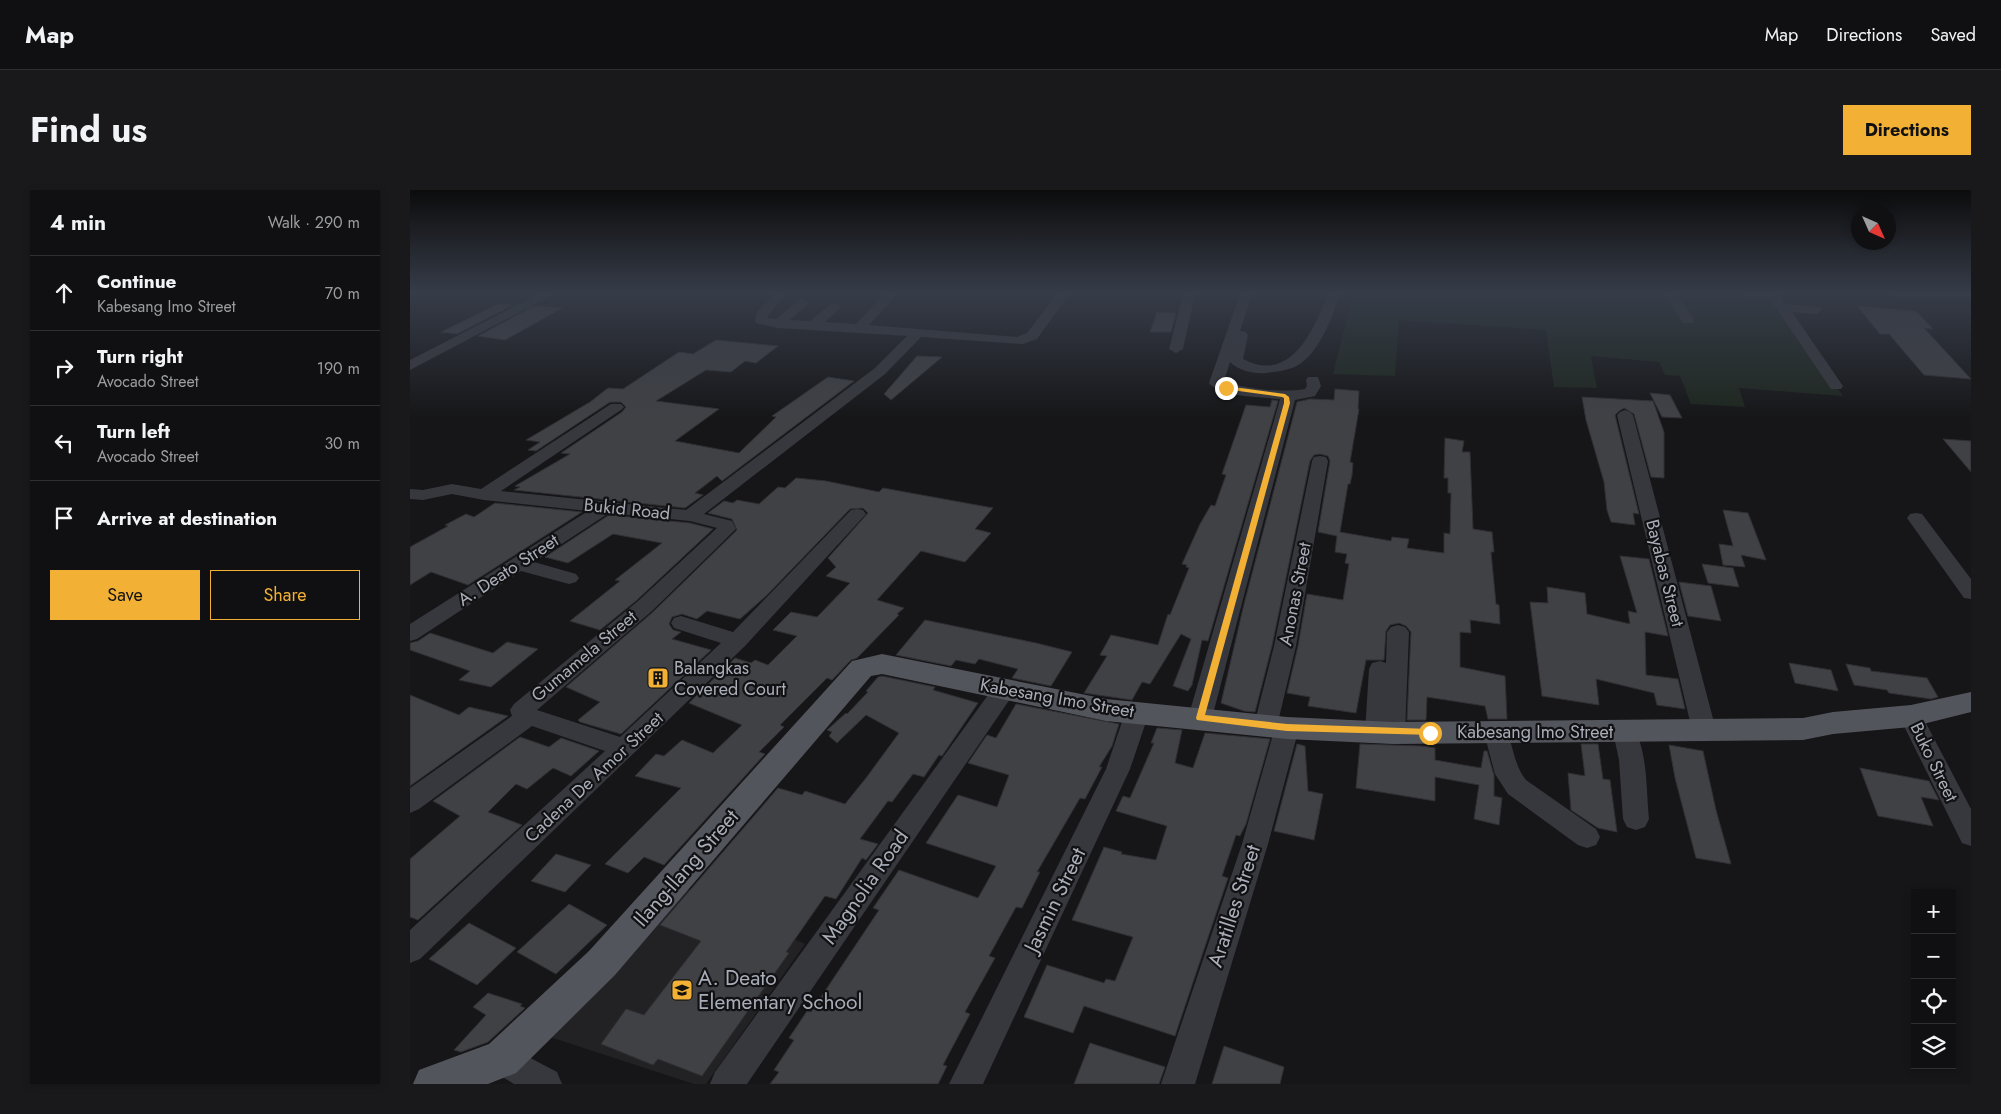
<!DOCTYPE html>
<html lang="en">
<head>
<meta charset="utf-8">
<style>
	body { margin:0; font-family:Jost,sans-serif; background:#19191b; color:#f1f3f6 }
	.controls { position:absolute; right:15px; bottom:15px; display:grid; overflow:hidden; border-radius:0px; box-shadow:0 2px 8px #0003 }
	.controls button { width:45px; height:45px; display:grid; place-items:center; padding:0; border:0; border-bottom:1px solid #303032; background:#101012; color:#f1f3f6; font:25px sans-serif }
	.compass { position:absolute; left:1441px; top:15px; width:45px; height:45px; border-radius:50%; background:#101012; box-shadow:0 2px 8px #0003; rotate:135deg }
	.stop { position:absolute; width:15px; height:15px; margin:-11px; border:4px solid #f2b134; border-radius:50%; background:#fff }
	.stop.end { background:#f2b134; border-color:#fff; box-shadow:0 1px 5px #0008 }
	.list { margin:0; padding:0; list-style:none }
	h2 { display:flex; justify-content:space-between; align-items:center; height:65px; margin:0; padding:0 20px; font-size:21px }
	h2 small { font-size:16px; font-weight:400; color:#9c9d9f }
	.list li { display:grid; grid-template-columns:32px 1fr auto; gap:15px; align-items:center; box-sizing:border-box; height:75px; padding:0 20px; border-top:1px solid #303032 }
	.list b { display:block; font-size:19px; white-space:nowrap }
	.list p { margin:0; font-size:16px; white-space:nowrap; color:#9c9d9f }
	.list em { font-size:16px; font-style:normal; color:#9c9d9f }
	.actions { display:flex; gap:10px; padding:15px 20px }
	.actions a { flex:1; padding:11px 0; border:1px solid #f2b134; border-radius:0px; text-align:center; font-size:18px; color:#f2b134 }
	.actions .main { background:#f2b134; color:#111 }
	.icon { flex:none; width:28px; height:28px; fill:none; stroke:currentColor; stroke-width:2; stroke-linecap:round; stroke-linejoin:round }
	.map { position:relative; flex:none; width:1561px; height:894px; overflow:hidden; border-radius:0px }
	header { display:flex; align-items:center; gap:30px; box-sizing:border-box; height:70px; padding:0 25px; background:#101012; border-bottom:1px solid #303032 }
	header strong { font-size:24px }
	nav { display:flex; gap:28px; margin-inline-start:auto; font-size:18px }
	.intro { display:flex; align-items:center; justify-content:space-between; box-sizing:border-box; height:120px; padding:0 30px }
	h1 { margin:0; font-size:35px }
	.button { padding:12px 22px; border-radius:0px; background:#f2b134; color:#111; font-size:18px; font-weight:700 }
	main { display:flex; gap:30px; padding:0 30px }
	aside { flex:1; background:#101012; border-radius:0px; box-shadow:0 2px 8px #0003 }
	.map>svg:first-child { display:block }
	.built { fill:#222225 }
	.green { fill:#1e261f }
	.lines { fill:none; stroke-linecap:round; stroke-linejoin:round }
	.stream { stroke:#2c353c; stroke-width:4.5 }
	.building { fill:#404145; stroke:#303034 }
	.minor { fill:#37383d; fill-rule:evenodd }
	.major { fill:#53555c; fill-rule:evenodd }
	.route { fill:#f2b134 }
	.labels { text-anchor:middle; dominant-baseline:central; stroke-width:4.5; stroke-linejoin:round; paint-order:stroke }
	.street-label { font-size:18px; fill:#a8adb8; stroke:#111113 }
	.poi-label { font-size:18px; fill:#a8adb8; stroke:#111113; text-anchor:start }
	.near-street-label { font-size:21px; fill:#a8adb8; stroke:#111113 }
	.near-poi-label { font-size:21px; fill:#a8adb8; stroke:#111113; text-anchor:start }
</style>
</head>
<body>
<header>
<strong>Map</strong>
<nav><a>Map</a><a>Directions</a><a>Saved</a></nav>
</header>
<div class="intro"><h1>Find us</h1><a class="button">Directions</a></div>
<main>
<aside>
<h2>4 min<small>Walk · 290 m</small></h2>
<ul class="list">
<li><svg class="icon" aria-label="ahead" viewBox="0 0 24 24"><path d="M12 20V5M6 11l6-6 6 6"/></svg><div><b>Continue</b><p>Kabesang Imo Street</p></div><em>70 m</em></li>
<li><svg class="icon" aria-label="right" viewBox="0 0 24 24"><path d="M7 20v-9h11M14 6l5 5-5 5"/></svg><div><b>Turn right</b><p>Avocado Street</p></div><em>190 m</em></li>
<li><svg class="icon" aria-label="left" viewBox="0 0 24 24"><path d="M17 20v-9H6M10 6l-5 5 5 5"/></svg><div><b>Turn left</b><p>Avocado Street</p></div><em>30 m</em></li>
<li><svg class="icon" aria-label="arrive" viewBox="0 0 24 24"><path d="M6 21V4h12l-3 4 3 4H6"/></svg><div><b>Arrive at destination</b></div></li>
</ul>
<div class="actions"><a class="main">Save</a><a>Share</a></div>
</aside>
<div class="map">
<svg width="1561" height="894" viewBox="0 0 1561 894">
	<rect width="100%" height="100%" fill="#161618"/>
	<!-- built -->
	<path class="built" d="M275,698L395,754L296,894H284L140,847Z"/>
	<!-- green -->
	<path class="green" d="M943,104H1330L1362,106L1433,206L1329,198L1335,217L1281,214L1270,186L1255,185L1249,172L1181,166L1187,198L1144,197L1136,140L989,130L985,186L923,184Z"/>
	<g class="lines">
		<!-- stream -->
		<path class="stream" d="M1481,104H1561"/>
	</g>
	<!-- building -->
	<path class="building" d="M88,114L103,115L47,144L31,142Z
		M124,116L152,118L95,150L68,146Z
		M1447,116L1506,121L1523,139L1514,138L1561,189L1514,185L1479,144H1470Z
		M747,122L766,123L761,142H740Z
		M306,150L368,156L346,173L335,171L321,182L296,180L246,211L309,219L265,251L329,263L366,227L362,226L418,187L444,191L312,291L307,286L285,303L293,305L275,318L104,300L110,297L105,296L160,264L151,263L212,222L216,217L211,212H200L126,261L118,260L130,252L116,250L180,212L198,198L213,199L269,162L283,164Z
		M507,166L532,167L481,210L474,204Z
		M925,199L949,201L948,219H949L940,272L943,273L942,285L940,294H938L930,342L981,351L982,347L999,349L997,358L1034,363V343L1040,344L1041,303H1038V288H1034L1035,248L1054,251L1052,262H1060L1063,339L1082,342L1084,362H1081L1086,414L1089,415L1090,434L1060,430L1061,443L1050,442V477L1095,486L1097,529H1078L1075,516L1017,507L1016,530H997L1001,442L996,436L989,433L980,435L976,441L974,470H956L946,523L898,516L900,507L877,503L888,456L897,404L933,410L939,374L935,373L937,364L925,362L927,346L908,342L920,271L918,266L910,264L904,265L900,271L862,456L845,522L834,521L811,513L834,414L887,212L900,209L924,210Z
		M1240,203L1260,205L1272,228L1252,227Z
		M1172,207L1243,211L1254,242V288L1241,287L1224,224L1214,218L1209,221L1205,225L1229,324L1223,323L1225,335L1201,332L1197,320L1194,292L1176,230Z
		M862,210L868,211L798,451L792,450L782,495L778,501L763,496L781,449L771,444L740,494L732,492L722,510L674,503L697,466L690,465L701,445L748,455L758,424L760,425L779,378L776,377L777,375L772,374L790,334L801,315L805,316L816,285L812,284L836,215L860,217Z
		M1533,249L1561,251V282Z
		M386,288L416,291L469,302L473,298L583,318L565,339L581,343L555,372L511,361L467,410L494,418L487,424L489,425L447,468L441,470L422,490L417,488L370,535L374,537L349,562L355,564L254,675L234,667L218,683L195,674L271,598L225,586L246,564L254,566L272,550L303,563L332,535L279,513L325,468L341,473L345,470L358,475L387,446L363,440L381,422L407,427L440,393L416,386L426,377L418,368L458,323L453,318L440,319L356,406L330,429L297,421L287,429L272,424L262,427L259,434L263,440L271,442L262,449L301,460L211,544L170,532L168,530L190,512L156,497L243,422L327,340L322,329L298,323L314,311L323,313L327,310L349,314L368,297L375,298Z
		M85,313L172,322L58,395L21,382L0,395V357L38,336L35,335L56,324L64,327Z
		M1313,320L1338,323L1356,370L1331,365L1335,377L1313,375L1309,354L1323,356Z
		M199,325L280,333L303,339L227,410L190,440L160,431L210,391L205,390L252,353L203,344L158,373L135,367Z
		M1210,366L1239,369L1258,446L1235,442L1236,485L1268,489L1275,519L1247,515L1244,503L1186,489L1189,515L1132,506L1120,412L1138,413L1137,397L1175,403L1177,424L1220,434L1218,421L1227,423Z
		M1292,374L1323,378L1329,397L1298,393Z
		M1269,392L1301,396L1311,431L1278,426Z
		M515,430L626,453L662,462L641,496L602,488L608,479L569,469L565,474L546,470L541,476L486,465Z
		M20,443L83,463L97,452L128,459L81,497L49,490L60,481L0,460V453L8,451Z
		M1379,473L1421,480L1428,501L1385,493Z
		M1436,474L1460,478L1461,481L1517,488L1528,507L1521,509L1479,503L1477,500L1444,495Z
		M472,486L525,497L523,500L568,513L532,566L529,565L514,587L503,584L482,612L478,611L450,649L468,654L456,670L452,668L426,709L415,706L376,762L379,763L292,886L248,869L243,875L191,854L216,819L234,825L291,751L250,735L368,598L392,605L395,601L435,614L456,588L489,543L456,525L427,553L419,546L422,542L417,540L436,523L437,524L458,502L456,501L468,487Z
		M0,505L49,525L59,517L98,526L0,596Z
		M606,514L709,534L702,556L689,577H692L675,609L670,608L627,682H630L612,718L606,717L579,766L585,768L555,822L560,824L533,875L537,876L528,894H360L369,882L364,880L384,850L379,848L397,821L401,822L469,720L463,718L489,680L568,708L586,676L516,653L548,605L587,617L599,585L558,573L577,545L586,548Z
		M747,538L772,540L765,573L783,578L795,543L860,549L836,634L830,646L826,645L812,686L818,688L765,846L674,816L663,843L614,827L637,775L694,793L696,789L705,791L723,747L662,730L694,657L712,662L711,664L746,670L757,636L706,621L713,606L720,608L744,553H741Z
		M110,547L139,557L151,548L189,561L161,586L143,578L117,599L106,594L78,622L112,635L8,730L0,727V669L50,626L23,611Z
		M887,554L895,556L898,601L913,604L904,650L864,641Z
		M950,554L1011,556L1025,558V570L1071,578L1074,561H1077L1084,585V606L1092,608L1089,635L1064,629L1069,595L1025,587V611L946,598Z
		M1171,554H1188L1193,589L1200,590L1207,642L1188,638L1161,620L1158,583L1175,586Z
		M1259,555L1293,561L1306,620L1321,674L1286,668L1265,588Z
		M1450,578L1519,591L1529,610L1511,607L1523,636L1468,626Z
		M146,664L181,675L155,702L121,691Z
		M159,714L197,735L146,784L107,762Z
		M59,733L106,758L67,795L19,769Z
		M78,803L112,814L110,816L115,818L78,852L51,862L44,860L76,825L63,817Z
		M680,853L755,877L749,894H664Z
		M814,856L874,877L870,894H802Z"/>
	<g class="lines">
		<!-- minor -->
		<path class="minor" d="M129,104H144L0,180V170Z
			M364,104L375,105L358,126V128L366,129L389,110L393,109L399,113L380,130L400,131L421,114L425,113L431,117L415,132L446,134L474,104H487L459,135L607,147L617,143L647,104H659L627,149L613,154L511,147L475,184L294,324L322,331L326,339L242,421L127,520L210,547L311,453L264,438L261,433L264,428L271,426L323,442L441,320L447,319L453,320L456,324L335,456L10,769L0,773V740L195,561L122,536L9,619L0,623V598L102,526L100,520L104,514L228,411L307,338L280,331L199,323L124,372L166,384L169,388L166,392L159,394L111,381L7,449L0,451V434L178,321L74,310L42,304L13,310L0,309V299L13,300L42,294L71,299L201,214H211L214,217L211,220L91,301L276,320L465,178L497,146L368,138L346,133L345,130L347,122Z
			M773,104H785L773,159L766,163L759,159Z
			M830,104H842L830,141L836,142L838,145L833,169C882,195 904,138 918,104H930C922,127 911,159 890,174C881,180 867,182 856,183C844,184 829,181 820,172L814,191C835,199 873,203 895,199L897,196L896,190L898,187H908L911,196L905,206L885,210L802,528L798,534L790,537L782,534L778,528L869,213L870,209C852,207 809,207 799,193Z
			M1253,104H1268L1284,130L1283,133H1273L1258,108Z
			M1331,104H1369L1376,114L1410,117L1412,120L1406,124L1382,122L1433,196L1431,199H1421L1360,109L1337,108Z
			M1215,220L1220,222L1223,225L1306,540L1302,546L1294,549L1286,546L1282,540L1207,225L1210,222Z
			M910,266L916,267L918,271L886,456L868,532L877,529L885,532L889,538L858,654L785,894H751L832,654L864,541L856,544L848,541L844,535L864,456L902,271L904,267Z
			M1506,323L1512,324L1561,389V409L1554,408L1497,328L1500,324Z
			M988,435L995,437L999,442L995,543L991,549C983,552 967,551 959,548L955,542L959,479L962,473L970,471L976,473L977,442L981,437Z
			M594,492L602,494L605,500L602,506L337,894H300L305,882L586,494Z
			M727,514L735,517L739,523L720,579L573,894H539L696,579L715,523L719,517Z
			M1501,517L1509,520L1561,619V656L1552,653L1489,526L1493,520Z
			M1215,533L1223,536C1238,562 1236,600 1239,629L1235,637L1226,640L1217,637L1213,629L1209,570L1203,542L1207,536Z
			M1086,534L1094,537C1104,554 1103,574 1116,590L1186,639L1190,647L1186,655L1177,658L1168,655L1098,604L1085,584L1074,543L1078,537Z
			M92,853L147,882L152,894H104L81,880L76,869L81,858Z"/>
		<!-- major -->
		<path class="major" d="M472,464L696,509L877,527L983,532L1393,528L1423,522L1501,515L1561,502V522L1501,537L1423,544L1393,550L983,554L877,549L696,531L472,484L461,486L205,785L106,883L78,894H3L9,880L79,854L179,761L442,471Z"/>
	</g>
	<!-- sky -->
	<linearGradient id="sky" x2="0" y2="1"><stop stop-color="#0c0c0d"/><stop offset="0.45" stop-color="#363c48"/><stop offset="1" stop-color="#363c48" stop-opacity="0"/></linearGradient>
	<rect width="1561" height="229" fill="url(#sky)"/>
	<!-- route -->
	<path class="route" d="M816,196L875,204L879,207L880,213L795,525L877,534L1020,539L1023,540V545L877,541L787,530L786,528L874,213V208L872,207L814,199Z"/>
	<!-- icons -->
	<defs>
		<g id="building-square" transform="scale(1.125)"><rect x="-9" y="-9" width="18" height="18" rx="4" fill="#f2b134" stroke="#111113"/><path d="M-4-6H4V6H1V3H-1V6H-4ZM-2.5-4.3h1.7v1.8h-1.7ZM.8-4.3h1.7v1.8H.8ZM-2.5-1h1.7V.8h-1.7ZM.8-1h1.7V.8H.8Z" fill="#111"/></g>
		<g id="school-square" transform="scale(1.125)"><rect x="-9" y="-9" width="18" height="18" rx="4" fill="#f2b134" stroke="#111113"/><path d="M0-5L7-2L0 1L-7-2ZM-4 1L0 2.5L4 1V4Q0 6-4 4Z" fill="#111"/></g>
	</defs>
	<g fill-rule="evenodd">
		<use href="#building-square" x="248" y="488"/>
		<use href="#school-square" x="272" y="800"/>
	</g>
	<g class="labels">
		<!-- street labels -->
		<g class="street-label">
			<text transform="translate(217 319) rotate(6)">Bukid Road</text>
			<text transform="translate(98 380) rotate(-33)">A. Deato Street</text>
			<text transform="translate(1255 383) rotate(76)">Bayabas Street</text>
			<text transform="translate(885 404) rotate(-79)">Anonas Street</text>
			<text transform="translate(174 466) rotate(-40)">Gumamela Street</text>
			<text transform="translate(647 508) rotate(10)">Kabesang Imo Street</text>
			<text x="1125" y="542">Kabesang Imo Street</text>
			<text transform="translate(1524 572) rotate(64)">Buko Street</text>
			<text transform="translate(184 587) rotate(-43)">Cadena De Amor Street</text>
		</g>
		<!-- poi labels -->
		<g class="poi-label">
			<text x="264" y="478">Balangkas<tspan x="264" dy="21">Covered Court</tspan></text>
		</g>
		<!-- near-street labels -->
		<g class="near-street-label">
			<text transform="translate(276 678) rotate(-49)">Ilang-Ilang Street</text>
			<text transform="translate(455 697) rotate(-55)">Magnolia Road</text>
			<text transform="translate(645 710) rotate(-64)">Jasmin Street</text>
			<text transform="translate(824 716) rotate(-72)">Aratilles Street</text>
		</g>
		<!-- near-poi labels -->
		<g class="near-poi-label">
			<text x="288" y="788">A. Deato<tspan x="288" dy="24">Elementary School</tspan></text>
		</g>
	</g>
</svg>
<div class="controls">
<button>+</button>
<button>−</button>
<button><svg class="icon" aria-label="locate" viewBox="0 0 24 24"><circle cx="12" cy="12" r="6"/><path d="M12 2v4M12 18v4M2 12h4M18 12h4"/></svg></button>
<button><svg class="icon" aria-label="layers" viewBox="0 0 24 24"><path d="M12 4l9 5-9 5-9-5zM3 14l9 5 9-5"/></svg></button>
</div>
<svg class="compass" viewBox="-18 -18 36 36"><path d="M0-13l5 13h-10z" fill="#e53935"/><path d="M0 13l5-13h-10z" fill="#9c9d9f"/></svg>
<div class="stop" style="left:1020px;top:543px"></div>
<div class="stop end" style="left:816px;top:198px"></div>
</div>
</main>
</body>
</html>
